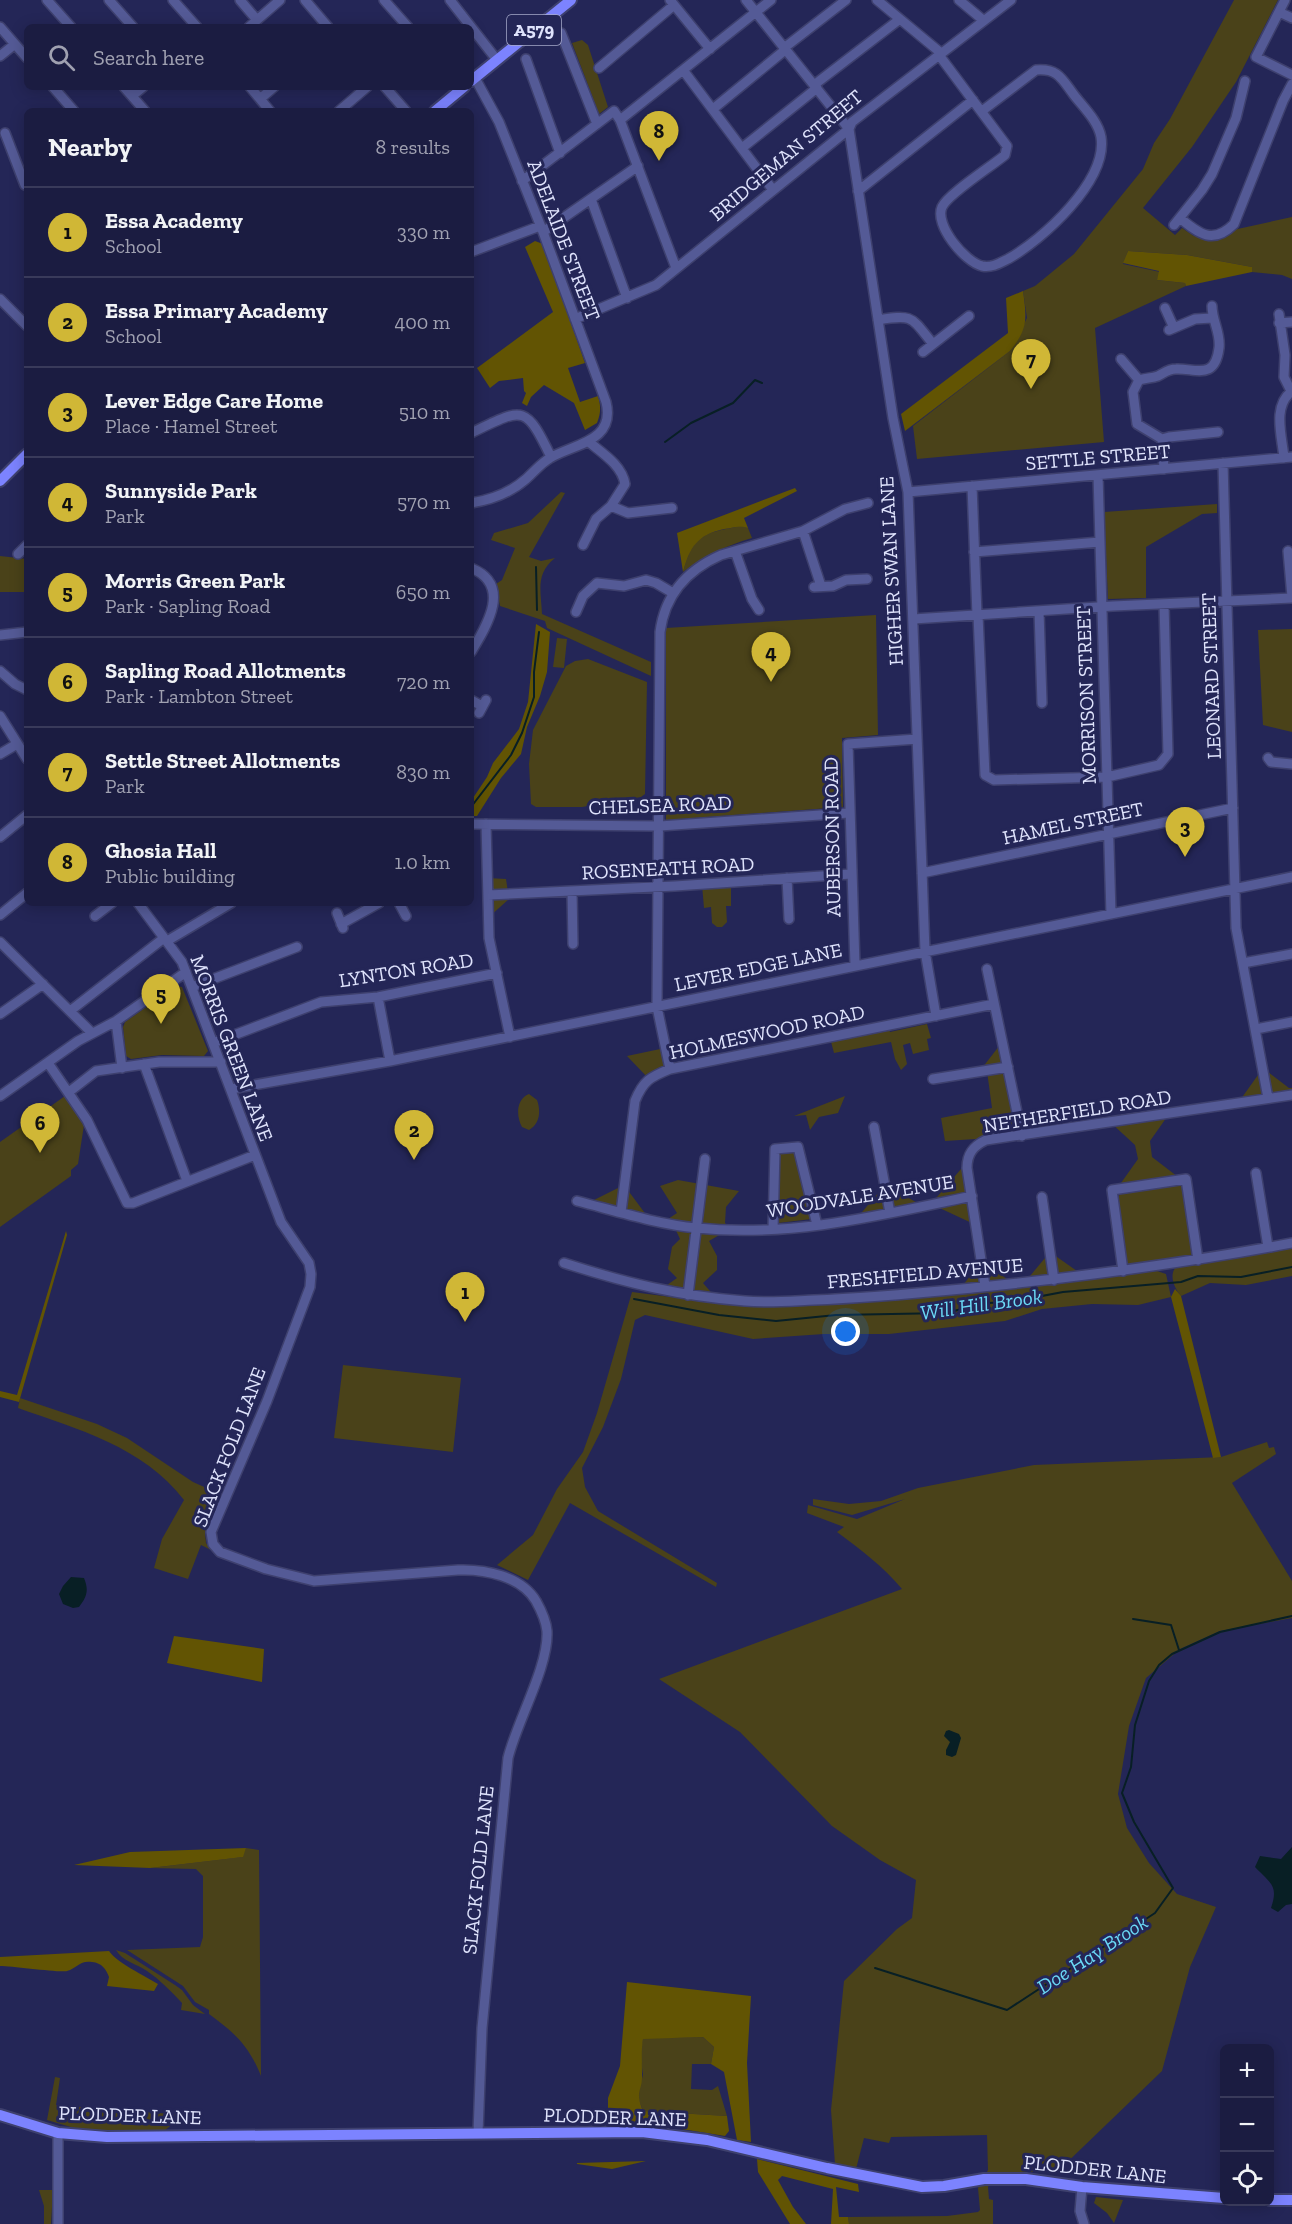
<!DOCTYPE html>
<html lang="en">
<head>
<meta charset="utf-8">
<style>
	body { margin:0; font-family:"Zilla Slab",serif; background:#242548; color:#f1f3f6 }
	.controls { position:absolute; right:18px; bottom:18px; display:grid; overflow:hidden; border-radius:9px; box-shadow:0 3px 15px #0003 }
	.controls button { width:54px; height:54px; display:grid; place-items:center; padding:0; border:0; border-bottom:2px solid #393a5a; background:#1b1c41; color:#f1f3f6; font:30px sans-serif }
	.you { position:absolute; left:846px; top:1332px; width:21px; height:21px; margin:-15px; border:4px solid #fff; border-radius:50%; background:#1a73e8; box-shadow:0 0 0 9px #1a73e833 }
	.badge { display:grid; place-items:center; width:39px; height:39px; border-radius:50%; background:#d0b736; color:#111; font-size:20px; font-weight:700 }
	.pin { position:absolute; translate:-50% -50px; filter:drop-shadow(0 2px 3px #0008) }
	.pin::after { content:''; position:absolute; top:32px; width:21px; height:18px; background:inherit; clip-path:polygon(0 0,100% 0,50% 100%) }
	.list { margin:0; padding:0; list-style:none }
	h2 { display:flex; justify-content:space-between; align-items:center; height:78px; margin:0; padding:0 24px; font-size:26px }
	h2 small { font-size:20px; font-weight:400; color:#a0a1b1 }
	.list li { display:grid; grid-template-columns:39px 1fr auto; gap:18px; align-items:center; box-sizing:border-box; height:90px; padding:0 24px; border-top:2px solid #393a5a }
	.list b { display:block; font-size:22px; white-space:nowrap }
	.list p { margin:0; font-size:20px; white-space:nowrap; color:#a0a1b1 }
	.list em { font-size:20px; font-style:normal; color:#a0a1b1 }
	.icon { flex:none; width:33px; height:33px; fill:none; stroke:currentColor; stroke-width:2; stroke-linecap:round; stroke-linejoin:round }
	.map { position:relative; flex:none; width:1292px; height:2224px; overflow:hidden }
	.search { position:absolute; background:#1b1c41; box-shadow:0 3px 15px #0003; left:24px; top:24px; width:450px; height:66px; display:flex; align-items:center; gap:15px; box-sizing:border-box; padding:0 21px; border-radius:9px; color:#a0a1b1; font-size:22px }
	.panel { position:absolute; background:#1b1c41; box-shadow:0 3px 15px #0003; left:24px; top:108px; width:450px; height:798px; border-radius:9px }
	.map>svg:first-child { display:block }
	.green { fill:#4a4219 }
	.forest { fill:#625403 }
	.water { fill:#081f25 }
	.lines { fill:none; stroke-linecap:round; stroke-linejoin:round }
	.stream { stroke:#081f25; stroke-width:2 }
	.minor-casing { stroke:#3e406e; stroke-width:12 }
	.major-casing { stroke:#3e406e; stroke-width:14 }
	.minor { stroke:#545a96; stroke-width:9 }
	.major { stroke:#7c83ff; stroke-width:10 }
	.labels { text-anchor:middle; dominant-baseline:central; stroke-width:6; stroke-linejoin:round; paint-order:stroke }
	.shield { fill:#242657; stroke:#a7aaca; stroke-width:1.5 }
	.shield-label { font-size:18px; font-weight:bold; fill:#dfe3fc }
	.street-label { font-size:20px; fill:#dfe3fc; stroke:#242657 }
	.water-label { font-size:21px; font-style:italic; fill:#6bdaf7; stroke:#242657 }
</style>
</head>
<body>
<div class="map">
<svg width="1292" height="2224" viewBox="0 0 1292 2224">
	<rect width="100%" height="100%" fill="#242657"/>
	<!-- green -->
	<path class="green" d="M1234,0H1278L1236,82L1192,147L1143,208L1175,235L1182,228L1194,236L1213,239L1233,230L1292,217V279L1282,275L1252,272V267L1187,255L1128,251L1123,264L1160,272L1157,280L1185,283L1186,286L1095,328L1104,442L917,459L913,426L1010,351L1027,318L1023,291L1035,286L1074,254L1143,169L1154,143L1170,119Z
		M582,40L588,45L608,107L599,114L572,43Z
		M561,492L565,493L529,557L541,561L555,558C535,574 541,591 542,614L651,662V676L547,628L545,621L500,606L496,584L502,580L515,548L491,540L494,533L528,523Z
		M1217,504V513L1202,514L1146,547V598L1108,599L1104,512Z
		M741,526L748,528L752,538C725,546 705,556 683,572C693,534 705,533 741,526Z
		M0,556L27,559V592H0Z
		M876,615L878,735L842,738L843,807L666,820V628Z
		M1292,629V732L1263,725L1258,630Z
		M557,638L567,639L564,668L553,667Z
		M588,659L647,682L645,794L641,797L582,807H536L531,804L529,764L533,730L566,666L575,661Z
		M487,878L506,879L509,899L489,917Z
		M731,882V906H726L727,922L722,927H717L712,923L711,907L704,908L702,885Z
		M176,986L182,987L208,1051L204,1056L162,1055L131,1059L126,1056L123,1027L125,1022Z
		M927,1024L931,1038L927,1039L929,1050L913,1054L910,1043L903,1045L907,1064L901,1070L895,1059L891,1042L834,1053L830,1038L888,1026L890,1032Z
		M1003,1041L1016,1107L1051,1131L1022,1136L945,1141L941,1118L992,1108L987,1071L979,1072Z
		M665,1048L670,1069L649,1079L627,1056Z
		M1263,1068L1289,1088H1292V1091L1238,1103Z
		M529,1094L537,1100C541,1111 540,1124 529,1130L522,1127C516,1116 516,1099 529,1094Z
		M65,1096L84,1125L78,1164L71,1170V1176L0,1227V1142Z
		M845,1096L838,1113L819,1117L810,1130L806,1115L794,1116Z
		M1169,1114L1150,1141L1152,1157L1182,1180L1116,1190L1138,1159L1135,1145L1110,1122Z
		M794,1151L797,1152L812,1219L778,1223H776L778,1153Z
		M967,1162L976,1225L931,1204Z
		M678,1180L739,1191L726,1207L725,1223L732,1230H728L709,1241L717,1256V1270L703,1283L716,1298L660,1290L677,1278L668,1269L672,1247L680,1239L673,1224L662,1223L677,1213L660,1186Z
		M1182,1184L1184,1187L1193,1253L1192,1256L1128,1265L1126,1264L1117,1199L1120,1194Z
		M624,1185L650,1220L586,1204Z
		M885,1185L923,1206L857,1218Z
		M1292,1247V1276L1246,1285L1210,1283L1181,1296C1175,1289 1169,1277 1175,1268Z
		M1050,1252L1084,1276L1025,1282Z
		M981,1262L1015,1284L960,1289Z
		M1157,1271L1166,1274L1171,1297L1138,1305L1092,1304L1042,1309L1005,1321L889,1334H824L753,1339L645,1315L635,1320L621,1379L603,1427L582,1468L585,1487L598,1511L717,1583L716,1587L570,1503L528,1580L497,1565L533,1535L557,1489L583,1452L597,1413L632,1292L702,1301L770,1305L890,1300Z
		M343,1365L461,1378L453,1452L334,1438Z
		M20,1398L97,1424L127,1438L193,1482L220,1494L205,1533L206,1543L211,1550L201,1545L188,1579L154,1568L162,1539L184,1500C144,1447 77,1429 18,1408Z
		M1267,1442L1269,1448L1274,1447L1276,1454L1232,1483L1292,1581V1618L1220,1631L1180,1649L1146,1678L1129,1726L1118,1794L1127,1828L1149,1863L1177,1894L1216,1907L1190,1967L1162,2071L1057,2172H997L988,2187L989,2199L993,2200V2224H849L848,2217L947,2216L978,2212L980,2210L978,2188L988,2170L987,2135L891,2137L889,2143L864,2138L856,2169L835,2164L831,2110L844,1981L897,1929L912,1918L916,1880L880,1860L832,1826L740,1732L659,1679L902,1589C884,1567 860,1549 837,1532L844,1527L807,1513L808,1505L857,1519L905,1499L852,1515L813,1505V1499L849,1504L881,1501L918,1488L1034,1465L1221,1457Z
		M246,1848L259,1850L261,2076C249,2046 235,2033 209,2014V2010L195,2002L183,1986L127,1950L200,1947L203,1937V1876L196,1869L150,1868L242,1857Z
		M116,1950L125,1953L175,1985L182,1990L193,2005L205,2014L181,2010L182,2003C171,1991 160,1980 147,1971C137,1964 122,1961 116,1950Z
		M703,2037L714,2047L711,2064H692L691,2089L712,2090L718,2086L727,2116L643,2111L637,2095L643,2075L640,2055L643,2038Z
		M55,2077L60,2078L56,2105L184,2115L164,2131H105L74,2128L47,2120Z
		M39,2190H53L51,2224H44V2206Z
		M1096,2197L1123,2200L1114,2223L1107,2213L1094,2203Z"/>
	<!-- forest -->
	<path class="forest" d="M535,241L543,244L585,363L568,368L580,402L598,396C601,406 601,413 597,423L585,430L574,403L544,385L531,397L527,406L522,403L526,393L524,391L523,378L499,381L490,388L477,368L553,312L525,247Z
		M1128,251L1187,255L1252,267V272L1186,286L1185,283L1157,280L1159,271L1123,263Z
		M1023,291C1027,319 1028,329 1010,351L905,431L901,414L1008,333L1006,298Z
		M795,488L797,491L744,518L748,528C739,525 732,528 724,529C697,535 690,547 683,572L677,533Z
		M536,624L550,632L547,672L540,696L527,727L521,754L501,778L477,816H471V801L487,777L493,763L519,729L528,702Z
		M66,1231L67,1235L19,1402L0,1397V1391L17,1395Z
		M1175,1289L1181,1296L1221,1457L1213,1458L1171,1297Z
		M174,1636L264,1649L262,1682L167,1663Z
		M246,1848L243,1857L150,1868L74,1865L130,1852Z
		M109,1951C116,1962 145,1976 158,1984L154,1991L107,1986L109,1977C106,1969 102,1963 92,1962C80,1960 77,1968 67,1971C61,1973 12,1966 0,1966V1957Z
		M627,1982L751,1996L747,2063L751,2142L737,2140L724,2072L711,2064L714,2047L703,2037L643,2039C641,2051 642,2061 642,2073C643,2092 634,2089 643,2111L727,2116L729,2131L725,2136L650,2124L615,2123L608,2114V2098L620,2066Z
		M757,2159L858,2184L859,2192L836,2187L839,2217H848L849,2224H831L833,2189L782,2176L778,2180L793,2207L806,2224H790L758,2172Z
		M646,2161L612,2169L577,2164V2163Z"/>
	<!-- water -->
	<path class="water" d="M71,1577L84,1578C89,1590 87,1597 79,1607L73,1608L63,1604L59,1594L63,1586Z
		M949,1730L959,1734L961,1738L956,1755L952,1757L946,1755V1750L950,1742L944,1736L946,1731Z
		M1292,1847V1904L1286,1905L1278,1912L1271,1908C1279,1885 1270,1883 1255,1867L1260,1856L1281,1859Z"/>
	<g class="lines">
		<!-- stream -->
		<path class="stream" d="M665,442L691,423L733,403L755,380L762,383
			M536,567L537,610
			M471,807L511,755L522,733L534,697V672L539,632
			M634,1299L719,1315L776,1321L836,1315L947,1313L972,1306L980,1308L987,1303L1010,1302L1063,1292L1181,1282L1198,1276L1241,1277L1292,1267
			M1133,1619L1171,1625L1179,1650
			M875,1968L1007,2010L1155,1913L1173,1888L1134,1822L1122,1793L1131,1767L1135,1725L1149,1681L1159,1665L1172,1654L1220,1632L1292,1616"/>
		<!-- minor casing -->
		<g class="minor-casing">
			<path id="minor" d="M47,0L71,27
				M109,0L133,27
				M173,0L197,27
				M240,0L257,20
				M305,0L328,27
				M384,0L408,27
				M450,0L497,60
				M670,0L710,49
				M746,0L849,129
				M877,0L941,53
				M959,0L983,20
				M1285,0L1256,57L1292,75
				M1279,12L1292,18
				M0,27L27,58
				M249,27L280,0
				M561,33L597,124
				M784,48L846,0
				M939,55L1007,146L1005,155C992,166 948,194 942,207C934,225 965,262 982,266C992,268 1000,263 1008,259C1042,240 1108,181 1101,137C1098,121 1084,108 1074,95C1062,79 1058,68 1036,70L982,111
				M0,56L15,44
				M526,59L560,153
				M599,68L674,5
				M683,70L773,190
				M814,85L900,19
				M53,87L74,111
				M124,87L145,111
				M250,87L270,111
				M385,87L406,111
				M132,96L143,87
				M260,99L274,87
				M713,109L785,50
				M339,111L367,87
				M620,120L676,268
				M849,129L893,418L908,492L925,951L936,1016
				M5,133L25,185
				M742,148L817,88
				M522,181L614,111L620,120L771,0
				M858,191L973,100
				M591,199L627,298
				M1180,218C1199,234 1213,245 1234,224L1283,101L1292,84
				M1174,225L1202,190L1212,174L1236,118L1245,81
				M543,232L638,166
				M471,252L540,226
				M0,299L27,326
				M1165,308L1174,328
				M1279,314L1285,355L1284,377L1291,391
				M575,319L656,285L849,129L852,122L1011,0
				M878,320C914,314 911,317 933,344
				M1279,323L1292,322
				M1169,330L1195,319L1212,318
				M923,352L969,316
				M1121,359L1139,380
				M471,433C523,408 525,403 551,457
				M1162,439L1169,437L1218,432
				M1284,458C1282,436 1272,406 1292,391
				M1223,463L1236,928L1268,1098
				M1164,469L1162,439L1137,424L1133,392L1139,380C1146,378 1152,378 1158,376C1164,373 1168,369 1176,369C1195,368 1215,381 1219,348C1221,333 1212,321 1212,306
				M1098,475L1111,914
				M972,486L977,615
				M908,492L1292,457
				M471,503C491,500 510,493 526,479C534,472 541,463 550,458C573,444 616,442 606,402L543,232L499,122L475,78
				M611,506L628,513L672,508
				M803,531L821,586
				M583,545L596,519L611,506L625,484C622,465 602,453 589,442
				M735,551L752,599L759,610
				M1288,551L1292,597
				M974,552L1100,542
				M18,554L27,545
				M471,568C513,585 486,627 471,652
				M814,587L833,586L846,580L867,579
				M1039,611L1042,703
				M576,612L583,596L597,583L624,586L646,580L656,583L673,593
				M978,615L985,775L994,780L1107,777L1159,765L1168,754L1164,604
				M913,619L1113,606L1292,598
				M0,635L27,632
				M0,671L15,684L27,690
				M471,700L482,706
				M479,713L486,700
				M0,716L27,759
				M0,754L17,744
				M1268,758L1271,762L1292,764
				M471,824L660,826L849,813
				M486,824L489,938L510,1037
				M0,837L27,815
				M922,873L1233,808
				M787,878L789,919
				M572,891L573,944
				M488,895L675,886L851,874
				M138,903L182,962L281,1222L309,1263L311,1274L310,1287L267,1401L211,1532L213,1544L220,1552L266,1569L314,1581L458,1570C485,1569 521,1576 536,1601C541,1610 546,1620 547,1631C549,1666 517,1721 508,1758L482,2028L478,2133
				M399,903L406,916
				M337,913L343,928
				M0,915L27,893
				M95,916L112,903
				M341,924L379,903
				M167,941L231,903
				M0,942L92,1033
				M1243,963L1292,954
				M855,965L848,744L917,739
				M987,969L1022,1136
				M192,987L297,947
				M378,997L390,1061
				M70,1011L164,938
				M0,1014L43,984
				M116,1021L122,1068
				M1256,1029L1292,1022
				M213,1043L321,1002L378,997L497,973
				M48,1063L87,1120L127,1203H133L255,1155
				M144,1064L187,1181
				M670,1069L657,1007L660,632C665,594 687,570 721,555L803,531L845,509L868,503
				M933,1079L1008,1067
				M231,1089L390,1061L1292,877
				M69,1092L96,1071L159,1062H221
				M0,1096L78,1041L116,1021L186,972
				M874,1127L890,1213
				M1256,1173L1268,1247
				M1042,1197L1054,1280
				M577,1201C616,1211 656,1224 697,1228C789,1238 882,1215 972,1196
				M621,1212L635,1101C643,1081 650,1077 670,1069L994,1004
				M773,1229L775,1149L798,1147L817,1225
				M564,1263C626,1283 679,1296 745,1301C768,1303 791,1301 814,1300C867,1298 919,1293 972,1288C1080,1277 1186,1263 1292,1243
				M1123,1271L1112,1190L1186,1179L1198,1260
				M985,1286L967,1168C967,1154 973,1146 986,1140L1292,1095
				M688,1295L705,1159
				M1082,2187L1080,2211L1084,2224
				M58,2224V2133"/>
		</g>
		<!-- major casing -->
		<g class="major-casing">
			<path id="major" d="M471,81L571,0
				M435,111L464,87
				M0,481L27,454
				M0,2115L58,2133L107,2137L642,2132L707,2140L827,2168L922,2187L944,2186L984,2179H1026L1082,2187L1224,2198
				M1270,2200H1292"/>
		</g>
		<!-- minor -->
		<use href="#minor" class="minor"/>
		<!-- major -->
		<use href="#major" class="major"/>
	</g>
	<g class="labels">
		<!-- shield labels -->
		<rect class="shield" x="507" y="15" width="54" height="30" rx="4.5"/>
		<g class="shield-label">
			<text x="534" y="30">A579</text>
		</g>
		<!-- street labels -->
		<g class="street-label">
			<text transform="translate(786 155) rotate(-40)">BRIDGEMAN STREET</text>
			<text transform="translate(564 240) rotate(69)">ADELAIDE STREET</text>
			<text transform="translate(1098 457) rotate(-5)">SETTLE STREET</text>
			<text transform="translate(891 571) rotate(-93)">HIGHER SWAN LANE</text>
			<text transform="translate(1211 676) rotate(-92)">LEONARD STREET</text>
			<text transform="translate(1086 695) rotate(-92)">MORRISON STREET</text>
			<text transform="translate(660 805) rotate(-2)">CHELSEA ROAD</text>
			<text transform="translate(1073 823) rotate(-12)">HAMEL STREET</text>
			<text transform="translate(832 837) rotate(-91)">AUBERSON ROAD</text>
			<text transform="translate(668 868) rotate(-3)">ROSENEATH ROAD</text>
			<text transform="translate(758 967) rotate(-12)">LEVER EDGE LANE</text>
			<text transform="translate(406 970) rotate(-9)">LYNTON ROAD</text>
			<text transform="translate(767 1032) rotate(-12)">HOLMESWOOD ROAD</text>
			<text transform="translate(232 1048) rotate(69)">MORRIS GREEN LANE</text>
			<text transform="translate(1077 1111) rotate(-9)">NETHERFIELD ROAD</text>
			<text transform="translate(860 1196) rotate(-9)">WOODVALE AVENUE</text>
			<text transform="translate(925 1273) rotate(-5)">FRESHFIELD AVENUE</text>
			<text transform="translate(229 1447) rotate(-69)">SLACK FOLD LANE</text>
			<text transform="translate(478 1870) rotate(-84)">SLACK FOLD LANE</text>
			<text transform="translate(130 2115) rotate(2)">PLODDER LANE</text>
			<text transform="translate(615 2117) rotate(2)">PLODDER LANE</text>
			<text transform="translate(1095 2169) rotate(6)">PLODDER LANE</text>
		</g>
		<!-- water labels -->
		<g class="water-label">
			<text transform="translate(981 1304) rotate(-8)">Will Hill Brook</text>
			<text transform="translate(1092 1954) rotate(-33)">Doe Hay Brook</text>
		</g>
	</g>
</svg>
<div class="controls">
<button>+</button>
<button>−</button>
<button><svg class="icon" aria-label="locate" viewBox="0 0 24 24"><circle cx="12" cy="12" r="6"/><path d="M12 2v4M12 18v4M2 12h4M18 12h4"/></svg></button>
</div>
<div class="you"></div>
<div class="pin badge" style="left:465px;top:1322px">1</div>
<div class="pin badge" style="left:414px;top:1160px">2</div>
<div class="pin badge" style="left:1185px;top:857px">3</div>
<div class="pin badge" style="left:771px;top:682px">4</div>
<div class="pin badge" style="left:161px;top:1024px">5</div>
<div class="pin badge" style="left:40px;top:1153px">6</div>
<div class="pin badge" style="left:1031px;top:389px">7</div>
<div class="pin badge" style="left:659px;top:161px">8</div>
<div class="search"><svg class="icon" aria-label="search" viewBox="0 0 24 24"><circle cx="10" cy="10" r="6"/><path d="M15 15l6 6"/></svg>Search here</div>
<section class="panel">
<h2>Nearby<small>8 results</small></h2>
<ul class="list">
<li><span class="badge">1</span><div><b>Essa Academy</b><p>School</p></div><em>330 m</em></li>
<li><span class="badge">2</span><div><b>Essa Primary Academy</b><p>School</p></div><em>400 m</em></li>
<li><span class="badge">3</span><div><b>Lever Edge Care Home</b><p>Place · Hamel Street</p></div><em>510 m</em></li>
<li><span class="badge">4</span><div><b>Sunnyside Park</b><p>Park</p></div><em>570 m</em></li>
<li><span class="badge">5</span><div><b>Morris Green Park</b><p>Park · Sapling Road</p></div><em>650 m</em></li>
<li><span class="badge">6</span><div><b>Sapling Road Allotments</b><p>Park · Lambton Street</p></div><em>720 m</em></li>
<li><span class="badge">7</span><div><b>Settle Street Allotments</b><p>Park</p></div><em>830 m</em></li>
<li><span class="badge">8</span><div><b>Ghosia Hall</b><p>Public building</p></div><em>1.0 km</em></li>
</ul>
</section>
</div>
</body>
</html>
